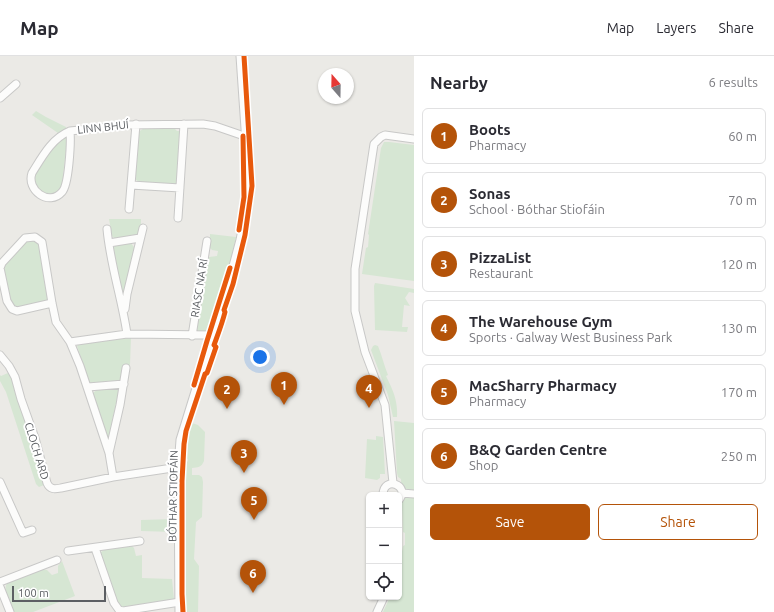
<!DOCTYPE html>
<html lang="en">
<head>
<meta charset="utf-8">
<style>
	body { margin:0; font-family:Ubuntu,sans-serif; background:#f2f2f3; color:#2b2b33 }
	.controls { position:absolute; right:12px; bottom:12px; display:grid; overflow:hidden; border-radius:6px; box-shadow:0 1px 3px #0004 }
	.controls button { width:36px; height:36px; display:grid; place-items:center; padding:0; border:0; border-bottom:1px solid #e1e1e2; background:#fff; color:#2b2b33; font:20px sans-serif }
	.compass { position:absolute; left:318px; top:12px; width:36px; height:36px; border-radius:50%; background:#fff; box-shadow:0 1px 3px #0004; rotate:340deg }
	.scale { position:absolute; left:12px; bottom:10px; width:94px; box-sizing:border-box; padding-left:4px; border:2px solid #5c5f63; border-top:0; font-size:11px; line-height:14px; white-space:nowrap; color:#5c5f63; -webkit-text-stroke:3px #fff; paint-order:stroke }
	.you { position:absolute; left:260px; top:301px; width:14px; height:14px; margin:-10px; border:3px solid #fff; border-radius:50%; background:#1a73e8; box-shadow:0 0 0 6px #1a73e833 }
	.badge { display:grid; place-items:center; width:26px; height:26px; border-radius:50%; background:#b45309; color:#fff; font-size:13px; font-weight:700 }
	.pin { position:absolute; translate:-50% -33px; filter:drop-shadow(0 1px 2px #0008) }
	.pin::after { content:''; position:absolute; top:21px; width:14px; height:12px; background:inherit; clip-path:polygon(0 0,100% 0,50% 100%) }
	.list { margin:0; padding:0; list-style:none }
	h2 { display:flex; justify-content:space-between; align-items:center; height:52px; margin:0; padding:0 16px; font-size:17px }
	h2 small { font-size:13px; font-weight:400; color:#7c7c81 }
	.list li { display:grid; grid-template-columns:26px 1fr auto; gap:12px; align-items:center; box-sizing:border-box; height:56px; margin:0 8px 8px; padding:0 8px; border:1px solid #e1e1e2; border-radius:6px }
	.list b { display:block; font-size:15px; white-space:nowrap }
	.list p { margin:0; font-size:13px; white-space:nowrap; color:#7c7c81 }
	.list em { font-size:13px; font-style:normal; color:#7c7c81 }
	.actions { display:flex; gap:8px; padding:12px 16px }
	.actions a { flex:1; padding:9px 0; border:1px solid #b45309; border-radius:6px; text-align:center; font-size:14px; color:#b45309 }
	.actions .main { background:#b45309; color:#fff }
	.icon { flex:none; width:22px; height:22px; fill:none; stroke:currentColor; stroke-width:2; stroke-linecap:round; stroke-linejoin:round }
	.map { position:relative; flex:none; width:414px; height:556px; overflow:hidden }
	header { display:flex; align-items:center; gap:24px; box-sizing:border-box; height:56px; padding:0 20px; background:#fff; border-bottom:1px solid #e1e1e2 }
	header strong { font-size:19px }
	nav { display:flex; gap:22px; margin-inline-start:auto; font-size:14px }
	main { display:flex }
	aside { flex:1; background:#fff }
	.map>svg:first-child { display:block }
	.green { fill:#d6e6d3 }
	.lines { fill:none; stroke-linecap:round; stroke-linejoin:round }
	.street-casing { stroke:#c8c8c7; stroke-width:9 }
	.secondary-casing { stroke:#c8c8c7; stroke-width:11 }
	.street { stroke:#fcfcfb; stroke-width:7 }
	.secondary { stroke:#fcfcfb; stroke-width:9 }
	.cycleway-casing { stroke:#fff; stroke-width:8 }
	.cycleway { stroke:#e8590c; stroke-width:5 }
	.labels { text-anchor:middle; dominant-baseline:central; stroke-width:4; stroke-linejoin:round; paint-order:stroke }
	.street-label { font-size:11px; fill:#5c5f63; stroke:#fff }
</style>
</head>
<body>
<header>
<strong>Map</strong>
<nav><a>Map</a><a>Layers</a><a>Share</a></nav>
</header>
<main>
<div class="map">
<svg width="414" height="556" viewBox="0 0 414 556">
	<rect width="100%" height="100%" fill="#ebeae6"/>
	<!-- green -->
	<path class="green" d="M36,55L46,61L66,71V73L58,77L32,59Z
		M143,73H175L177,75H180L177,128C169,131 140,129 135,123L138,76Z
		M65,81L67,85L62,130L58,136L50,139L40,136L34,127V118L56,87Z
		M384,86H389L414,89V225L362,218L366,192L368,191L369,179L368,178L381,92Z
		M109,163H141C141,167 141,173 139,176C137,181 120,182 114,182L112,180Z
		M210,178L236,181L232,200L209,273L207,276H198L196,273L207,203L209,201L217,200L218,195L212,194L210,192Z
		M31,183L38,186L41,190L48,243L46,246L16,252L10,248L3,214V209L27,184Z
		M130,186L134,191L135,194L124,238L121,231L112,196L115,189Z
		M375,227L414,233V237L409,236L405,242L410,250L404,249L402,271H408L407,276L375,274L374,230Z
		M131,281L130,309L124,308L120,325L92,327L89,326L77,290L79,288Z
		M375,289L378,290C382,300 384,309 388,319L386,320C393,334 398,345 397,361H393L388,339L371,294L373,290Z
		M8,317L11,319L31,379L44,429L39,431L36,428L6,336L0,325V319L1,320Z
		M115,331L119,335L112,365L110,381L108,383L93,337L98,333Z
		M394,365L414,367V556H383L390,541H399V512L403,490L405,489V477L403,476L401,423L398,421L397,417Z
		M192,367L198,369L205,376L204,405C201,412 198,411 192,412V419H199L202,421L203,426L202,461L196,466L194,503L199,510L198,556H185L184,537V413L188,404C181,395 189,377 192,367Z
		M376,380L383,381L385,418H380V422L377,424L365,422L367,383L376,384Z
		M174,463V476L141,475V464Z
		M132,490L134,492L136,500L142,499V522L172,523L174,543L170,544L123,552L117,549L100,498L101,496L104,494Z
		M62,505L75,540L33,556H14C10,548 1,534 8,526L41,513L47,514L52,519L58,517V510Z"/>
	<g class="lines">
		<!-- street casing -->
		<g class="street-casing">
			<path id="street" d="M0,42L16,28
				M70,75C71,86 69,129 62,136C49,151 26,134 32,117C42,101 52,82 70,75L127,69L203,68L215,70L247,81
				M131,129L180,132
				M129,153L136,68
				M178,162L184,68
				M107,173C110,208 122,243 127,278
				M109,187L140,182
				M0,212L2,207L25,182L35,181L42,186L52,247L56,266L70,286L80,310L109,397L113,421
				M0,212L7,245L12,253L17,255L52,247
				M125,253L127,238L143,172
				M192,280L207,185
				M70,286L127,278L213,279
				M0,299L9,310L15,321L21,343L35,382L47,427C50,434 55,433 61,432L113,421L179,411
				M88,331L124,328
				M109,397L120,349L126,312
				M0,426L23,477L32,474
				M393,427L385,349L365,296L355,255V213L374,88L381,81L385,79L414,83
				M402,437L414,438
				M383,439C383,419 411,429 399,444
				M95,492L114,547L119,554L123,555L180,546
				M68,495L140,485
				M0,526L57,504
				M0,531L10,556
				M377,556L384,541"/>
		</g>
		<!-- secondary casing -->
		<g class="secondary-casing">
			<path id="secondary" d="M180,556L179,411L181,384L229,229L241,184L245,163L248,139L249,116L241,0"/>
		</g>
		<!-- street -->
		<use href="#street" class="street"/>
		<!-- secondary -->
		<use href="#secondary" class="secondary"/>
		<!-- cycleway casing -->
		<g class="cycleway-casing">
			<path id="cycleway" d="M239,174L244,141L243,80
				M194,329L207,285L230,212
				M183,556L182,538V425L184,388L186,375L205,318L207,317L216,291L214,289C218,278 222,268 225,256L224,254L233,228L245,179L252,130L244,0"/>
		</g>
		<!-- cycleway -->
		<use href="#cycleway" class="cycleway"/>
	</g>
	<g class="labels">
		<!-- street labels -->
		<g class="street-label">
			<text transform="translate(103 71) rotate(-6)">LINN BHUÍ</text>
			<text transform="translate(199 232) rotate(-81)">RIASC NA RÍ</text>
			<text transform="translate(37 395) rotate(73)">CLOCH ARD</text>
			<text transform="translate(173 440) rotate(-89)">BÓTHAR STIOFÁIN</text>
		</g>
	</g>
</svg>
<div class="controls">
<button>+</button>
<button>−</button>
<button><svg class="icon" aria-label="locate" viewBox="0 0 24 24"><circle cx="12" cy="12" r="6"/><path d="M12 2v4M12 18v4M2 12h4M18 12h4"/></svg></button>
</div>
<svg class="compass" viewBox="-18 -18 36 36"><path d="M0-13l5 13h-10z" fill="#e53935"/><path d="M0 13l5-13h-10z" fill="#7c7c81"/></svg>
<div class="scale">100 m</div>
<div class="you"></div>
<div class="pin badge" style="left:284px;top:349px">1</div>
<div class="pin badge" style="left:227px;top:353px">2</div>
<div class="pin badge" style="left:244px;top:417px">3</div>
<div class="pin badge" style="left:369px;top:352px">4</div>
<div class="pin badge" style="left:254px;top:464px">5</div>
<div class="pin badge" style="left:253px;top:537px">6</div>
</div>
<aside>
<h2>Nearby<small>6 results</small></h2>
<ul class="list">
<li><span class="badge">1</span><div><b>Boots</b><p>Pharmacy</p></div><em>60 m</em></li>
<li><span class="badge">2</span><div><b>Sonas</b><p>School · Bóthar Stiofáin</p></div><em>70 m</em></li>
<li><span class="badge">3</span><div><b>PizzaList</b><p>Restaurant</p></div><em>120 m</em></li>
<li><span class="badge">4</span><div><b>The Warehouse Gym</b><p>Sports · Galway West Business Park</p></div><em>130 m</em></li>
<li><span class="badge">5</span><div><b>MacSharry Pharmacy</b><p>Pharmacy</p></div><em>170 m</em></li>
<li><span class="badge">6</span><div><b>B&amp;Q Garden Centre</b><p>Shop</p></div><em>250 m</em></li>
</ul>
<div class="actions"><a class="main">Save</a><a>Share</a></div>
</aside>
</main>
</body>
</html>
